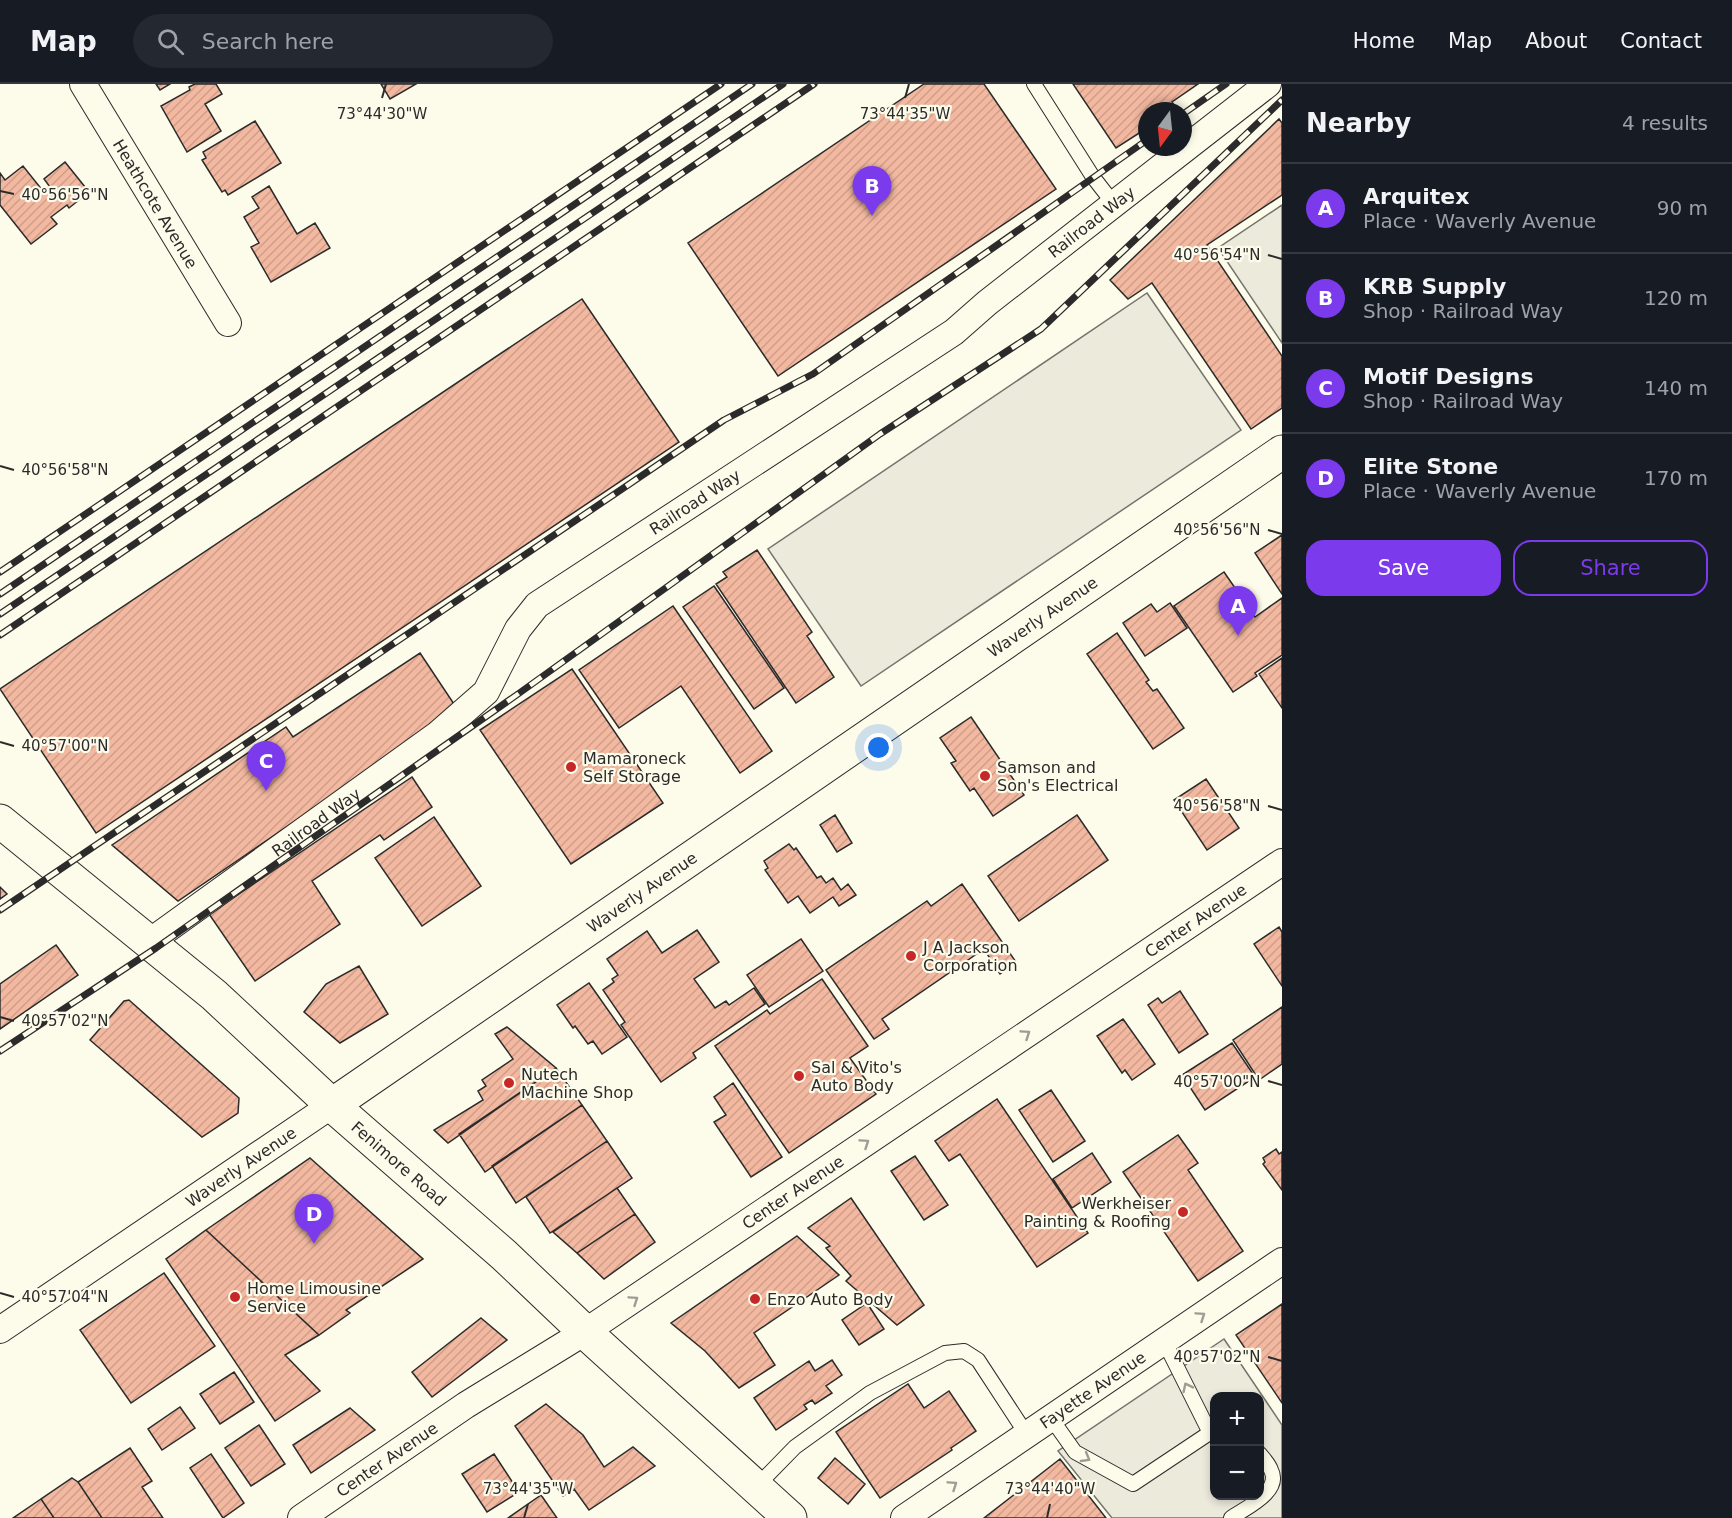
<!DOCTYPE html>
<html lang="en">
<head>
<meta charset="utf-8">
<style>
	body { margin:0; font-family:"DejaVu Sans",sans-serif; background:#242831; color:#f1f3f6 }
	.controls { position:absolute; right:18px; bottom:18px; display:grid; overflow:hidden; border-radius:12px; box-shadow:0 3px 9px #0003 }
	.controls button { width:54px; height:54px; display:grid; place-items:center; padding:0; border:0; border-bottom:2px solid #363941; background:#171b24; color:#f1f3f6; font:30px sans-serif }
	.compass { position:absolute; left:1138px; top:18px; width:54px; height:54px; border-radius:50%; background:#171b24; box-shadow:0 3px 9px #0003; rotate:195deg }
	.you { position:absolute; left:879px; top:664px; width:21px; height:21px; margin:-15px; border:4px solid #fff; border-radius:50%; background:#1a73e8; box-shadow:0 0 0 9px #1a73e833 }
	.badge { display:grid; place-items:center; width:39px; height:39px; border-radius:50%; background:#7c3aed; color:#fff; font-size:20px; font-weight:700 }
	.pin { position:absolute; translate:-50% -50px; filter:drop-shadow(0 2px 3px #0008) }
	.pin::after { content:''; position:absolute; top:32px; width:21px; height:18px; background:inherit; clip-path:polygon(0 0,100% 0,50% 100%) }
	.list { margin:0; padding:0; list-style:none }
	h2 { display:flex; justify-content:space-between; align-items:center; height:78px; margin:0; padding:0 24px; font-size:26px }
	h2 small { font-size:20px; font-weight:400; color:#9ea1a6 }
	.list li { display:grid; grid-template-columns:39px 1fr auto; gap:18px; align-items:center; box-sizing:border-box; height:90px; padding:0 24px; border-top:2px solid #363941 }
	.list b { display:block; font-size:22px; white-space:nowrap }
	.list p { margin:0; font-size:20px; white-space:nowrap; color:#9ea1a6 }
	.list em { font-size:20px; font-style:normal; color:#9ea1a6 }
	.actions { display:flex; gap:12px; padding:18px 24px }
	.actions a { flex:1; padding:14px 0; border:2px solid #7c3aed; border-radius:18px; text-align:center; font-size:21px; color:#7c3aed }
	.actions .main { background:#7c3aed; color:#fff }
	.icon { flex:none; width:33px; height:33px; fill:none; stroke:currentColor; stroke-width:2; stroke-linecap:round; stroke-linejoin:round }
	.map { position:relative; flex:none; width:1282px; height:1434px; overflow:hidden }
	header { display:flex; align-items:center; gap:36px; box-sizing:border-box; height:84px; padding:0 30px; background:#171b24; border-bottom:2px solid #363941 }
	header strong { font-size:28px }
	nav { display:flex; gap:33px; margin-inline-start:auto; font-size:21px }
	.search { width:420px; height:54px; background:#242831; display:flex; align-items:center; gap:15px; box-sizing:border-box; padding:0 21px; border-radius:33px; color:#9ea1a6; font-size:22px }
	main { display:flex }
	aside { flex:1; background:#171b24 }
	.map>svg:first-child { display:block }
	.parking { fill:#eceadb; stroke:#74746e; stroke-width:1.5; fill-rule:evenodd }
	.building { fill:url(#building-hatch); stroke:#2b2b2b; stroke-width:1.5 }
	.lines { fill:none; stroke-linecap:round; stroke-linejoin:round }
	.service-casing { stroke:#2b2b2b; stroke-width:16 }
	.minor-casing { stroke:#2b2b2b; stroke-width:28 }
	.tertiary-casing { stroke:#2b2b2b; stroke-width:35 }
	.service { stroke:#fdfbea; stroke-width:14 }
	.minor { stroke:#fdfbea; stroke-width:26 }
	.tertiary { stroke:#fdfbea; stroke-width:33 }
	.rail-casing { stroke:#2b2b2b; stroke-width:7 }
	.rail { stroke:#fdfbea; stroke-width:4.5; stroke-dasharray:14; stroke-linecap:butt }
	.oneway { stroke:#9e9d94 }
	.ticks { fill:none; stroke:#2b2b2b; stroke-width:2 }
	.poi-dot { fill:#c62828; stroke:#fdfbea; stroke-width:2 }
	.labels { text-anchor:middle; dominant-baseline:central; stroke-width:4.5; stroke-linejoin:round; paint-order:stroke }
	.street-label { font-size:16px; fill:#2b2b2b; stroke:#fdfbea }
	.poi-label { font-size:16px; fill:#2b2b2b; stroke:#fdfbea; text-anchor:start }
	.ticks-label { font-size:15px; text-anchor:middle; fill:#2b2b2b; stroke:#fdfbea; stroke-width:4.5; stroke-linejoin:round; paint-order:stroke }
</style>
</head>
<body>
<header>
<strong>Map</strong>
<div class="search"><svg class="icon" aria-label="search" viewBox="0 0 24 24"><circle cx="10" cy="10" r="6"/><path d="M15 15l6 6"/></svg>Search here</div>
<nav><a>Home</a><a>Map</a><a>About</a><a>Contact</a></nav>
</header>
<main>
<div class="map">
<svg width="1282" height="1434" viewBox="0 0 1282 1434">
	<defs>
		<pattern id="building-hatch" width="6" height="6" patternUnits="userSpaceOnUse" patternTransform="scale(1.5)"><rect width="6" height="6" fill="#f2b8a0"/><path d="M-1 1l2-2M0 6l6-6M5 7l2-2" fill="none" stroke="#d09e8a"/></pattern>
	</defs>
	<rect width="100%" height="100%" fill="#fdfbea"/>
	<!-- parking -->
	<path class="parking" d="M1282,121V259L1218,164Z
		M1147,209L1241,346L861,602L768,465Z
		M1224,1255L1282,1341V1434H1112L1058,1367ZM1214,1312H1260V1412H1214Z"/>
	<!-- building -->
	<path class="building" d="M156,0H170L160,6Z
		M195,0H216L222,10L205,20L221,47L187,68L161,22L190,6L189,3Z
		M381,0H416L390,15Z
		M924,0H984L1056,105L778,292L688,159Z
		M1073,0H1198L1172,18L1176,24L1172,27H1147V44L1116,64Z
		M1279,35L1282,39V111L1207,161L1282,272V324L1251,345L1152,199L1128,215L1110,196Z
		M255,37L281,79L228,111L225,106L222,108L202,76L206,74L203,68Z
		M65,78L89,108L69,124L67,121L51,133L57,140L31,160L0,121V89L5,96L23,82L43,107L50,103L44,95Z
		M269,102L297,150L315,139L330,164L271,198L251,163L259,159L244,133L259,124L252,113Z
		M582,215L679,358L96,749L0,605Z
		M1282,451V510L1255,469Z
		M757,466L812,548L807,552L834,593L796,619L716,500L727,493L723,488Z
		M1224,488L1255,533L1282,514V571L1255,589L1257,592L1233,608L1174,522Z
		M714,502L784,604L754,625L683,523Z
		M1170,519L1187,544L1145,572L1123,539L1151,520L1157,528Z
		M673,522L772,667L740,689L681,602L619,644L579,586Z
		M1117,549L1149,596L1146,598L1153,607L1157,605L1184,644L1153,665L1087,570Z
		M420,569L458,626L178,817L112,761L286,643L293,653Z
		M1282,574V624L1259,590Z
		M572,585L663,719L571,780L480,646Z
		M971,633L1024,711L993,732L974,704L970,707L951,679L956,677L940,654Z
		M412,693L432,723L384,756L380,751L312,797L340,840L255,897L209,830Z
		M1206,695L1239,744L1207,766L1174,716Z
		M835,731L852,759L837,768L820,741Z
		M1077,731L1108,776L1019,837L988,792Z
		M434,733L481,802L422,842L375,774Z
		M789,760L794,766L796,764L817,794L821,792L826,799L833,794L841,806L848,800L856,811L839,822L833,813L810,829L798,812L788,819L765,786L768,784L764,777Z
		M962,800L1016,878L1000,890L984,865L882,935L889,945L874,955L826,886L927,817L931,822Z
		M0,803L7,810L0,815Z
		M1279,843L1282,848V902L1254,860Z
		M697,846L719,878L694,895L715,924L726,917L729,921L754,904L765,920L693,969L696,974L661,998L621,941L625,938L603,906L614,898L612,895L618,891L607,875L647,847L662,869Z
		M801,855L823,887L769,923L747,891Z
		M56,861L78,891L0,945V900Z
		M359,882L388,930L340,959L304,928L326,900Z
		M822,895L868,962L850,974L876,1010L789,1069L715,962L767,926L770,930Z
		M589,899L627,953L602,970L593,957L588,960L575,942L573,944L557,921Z
		M1180,907L1208,950L1179,969L1148,921L1158,914L1162,919Z
		M129,916L239,1014L238,1029L202,1053L90,956L124,917Z
		M1282,923V980L1259,996L1233,956Z
		M1123,935L1155,980L1132,996L1125,986L1122,989L1097,952Z
		M507,943L556,984L448,1059L434,1046L483,1016L478,1007L486,1002L482,996L513,975L495,950Z
		M1232,959L1255,993L1205,1026L1182,991Z
		M556,984L582,1021L485,1088L459,1050Z
		M733,999L782,1073L751,1093L714,1038L726,1031L714,1013Z
		M1051,1006L1085,1057L1053,1078L1019,1026Z
		M997,1015L1088,1149L1037,1183L960,1070L949,1077L935,1057Z
		M582,1021L607,1057L516,1119L492,1082Z
		M1178,1051L1198,1079L1188,1086L1243,1167L1198,1197L1123,1088Z
		M607,1057L632,1094L550,1149L526,1113Z
		M1276,1065L1279,1070L1282,1068V1106L1263,1080L1265,1078L1263,1074Z
		M1092,1069L1111,1098L1072,1124L1053,1095Z
		M915,1072L948,1121L924,1136L891,1087Z
		M310,1074L423,1175L346,1226L350,1229L319,1251L206,1146Z
		M617,1104L635,1130L577,1169L553,1148Z
		M851,1114L924,1221L897,1241L846,1197L851,1192L826,1164L830,1162L808,1144Z
		M635,1130L655,1158L604,1195L577,1169Z
		M206,1146L319,1251L285,1271L320,1307L275,1337L166,1175Z
		M797,1152L839,1191L754,1249L775,1281L739,1304L705,1267L671,1239Z
		M164,1189L215,1262L131,1319L80,1246Z
		M867,1219L884,1245L859,1261L842,1236Z
		M1282,1220V1319L1236,1251Z
		M481,1234L507,1256L432,1313L412,1288Z
		M832,1276L842,1291L826,1302L832,1309L815,1320L812,1316L804,1321L807,1325L776,1346L754,1314L809,1277L815,1287Z
		M234,1288L254,1318L220,1340L200,1310Z
		M908,1300L924,1324L949,1307L976,1347L951,1364L952,1366L880,1414L836,1348Z
		M546,1320L583,1351L604,1383L633,1363L655,1382L589,1426L574,1405L563,1412L515,1342Z
		M180,1323L195,1344L162,1366L148,1345Z
		M350,1324L375,1346L311,1389L293,1361Z
		M259,1341L285,1380L251,1402L225,1364Z
		M130,1364L152,1397L142,1403L163,1434H102L78,1398Z
		M211,1370L244,1419L223,1434L190,1384Z
		M494,1370L519,1408L487,1428L462,1390Z
		M835,1374L865,1400L848,1420L818,1394Z
		M1060,1375L1106,1434H984Z
		M72,1394L78,1398L102,1434H54L41,1415Z
		M541,1411L557,1434H508Z
		M41,1415L54,1434H13Z"/>
	<g class="lines">
		<!-- service casing -->
		<g class="service-casing">
			<path id="service" d="M1034,0L1093,93L1114,120
				M1164,1257L1210,1349
				M1051,1334L1075,1368L1133,1400L1214,1346
				M756,1403L795,1363L870,1309L945,1269L964,1267L978,1276L1027,1351
				M1231,1434C1245,1424 1282,1408 1271,1386C1269,1380 1263,1374 1260,1370"/>
		</g>
		<!-- minor casing -->
		<g class="minor-casing">
			<g id="minor">
				<path id="s1" d="M83,0L228,239"/>
				<path id="s2" d="M148,859L438,650L486,608L518,545L537,521L954,248L987,219L1268,0"/>
				<path id="s3" d="M0,1246L332,1021"/>
				<path id="s4" d="M301,1434L466,1321L585,1248L1282,778"/>
				<path id="s5" d="M904,1434L1282,1177"/>
			</g>
		</g>
		<!-- tertiary casing -->
		<g class="tertiary-casing">
			<g id="tertiary">
				<path id="s6" d="M0,737L214,911L332,1021L504,1171L585,1248L790,1434"/>
				<path id="s7" d="M332,1021L1282,368"/>
			</g>
		</g>
		<!-- service -->
		<use href="#service" class="service"/>
		<!-- minor -->
		<use href="#minor" class="minor"/>
		<!-- tertiary -->
		<use href="#tertiary" class="tertiary"/>
		<!-- rail casing -->
		<g class="rail-casing">
			<path id="rail" d="M1183,30L1226,0
				M0,488L721,0
				M0,510L752,0
				M0,530L783,0
				M0,551L814,0
				M0,826L724,336L813,290L1147,56
				M0,967L156,864L518,610L880,350L1041,245L1282,16"/>
		</g>
		<!-- rail -->
		<use href="#rail" class="rail"/>
	</g>
	<!-- one-way arrows -->
	<defs><path id="oneway-chevron" d="M-2-3.5L2.5 0L-2 3.5" fill="none" stroke-width="1.6" stroke-linecap="round" stroke-linejoin="round" transform="scale(1.5)"/></defs>
	<g class="oneway">
		<use href="#oneway-chevron" transform="translate(1026 950) rotate(-34)"/>
		<use href="#oneway-chevron" transform="translate(865 1059) rotate(-34)"/>
		<use href="#oneway-chevron" transform="translate(634 1216) rotate(-34)"/>
		<use href="#oneway-chevron" transform="translate(1201 1232) rotate(-34)"/>
		<use href="#oneway-chevron" transform="translate(1187 1303) rotate(-116)"/>
		<use href="#oneway-chevron" transform="translate(1086 1374) rotate(30)"/>
		<use href="#oneway-chevron" transform="translate(953 1401) rotate(-34)"/>
	</g>
	<!-- ticks -->
	<path class="ticks" d="M382,14L386,0M905,14L909,0M0,107L14,110M1268,171L1282,175M0,382L14,386M1268,446L1282,450M0,658L14,662M1268,722L1282,726M0,933L14,937M1268,997L1282,1001M0,1209L14,1213M1268,1273L1282,1277M524,1434L528,1420M1047,1434L1050,1420"/>
	<!-- markers -->
	<g class="poi-dot">
		<circle cx="571" cy="683" r="6"/>
		<circle cx="985" cy="692" r="6"/>
		<circle cx="911" cy="872" r="6"/>
		<circle cx="799" cy="992" r="6"/>
		<circle cx="509" cy="999" r="6"/>
		<circle cx="1183" cy="1128" r="6"/>
		<circle cx="235" cy="1213" r="6"/>
		<circle cx="755" cy="1215" r="6"/>
	</g>
	<g class="labels">
		<!-- street labels -->
		<g class="street-label">
			<text stroke="none"><textPath href="#s1" startOffset="140">Heathcote Avenue</textPath></text>
			<text stroke="none"><textPath href="#s2" startOffset="1197">Railroad Way</textPath></text>
			<text stroke="none"><textPath href="#s2" startOffset="711">Railroad Way</textPath></text>
			<text stroke="none"><textPath href="#s7" startOffset="862">Waverly Avenue</textPath></text>
			<text stroke="none"><textPath href="#s2" startOffset="207">Railroad Way</textPath></text>
			<text stroke="none"><textPath href="#s7" startOffset="376">Waverly Avenue</textPath></text>
			<text stroke="none"><textPath href="#s4" startOffset="1076">Center Avenue</textPath></text>
			<text stroke="none"><textPath href="#s6" startOffset="526">Fenimore Road</textPath></text>
			<text stroke="none"><textPath href="#s3" startOffset="291">Waverly Avenue</textPath></text>
			<text stroke="none"><textPath href="#s4" startOffset="590">Center Avenue</textPath></text>
			<text stroke="none"><textPath href="#s5" startOffset="228">Fayette Avenue</textPath></text>
			<text stroke="none"><textPath href="#s4" startOffset="104">Center Avenue</textPath></text>
		</g>
		<!-- poi labels -->
		<g class="poi-label">
			<text x="583" y="674">Mamaroneck<tspan x="583" dy="18">Self Storage</tspan></text>
			<text x="997" y="683">Samson and<tspan x="997" dy="18">Son's Electrical</tspan></text>
			<text x="923" y="863">J A Jackson<tspan x="923" dy="18">Corporation</tspan></text>
			<text x="811" y="983">Sal &amp; Vito's<tspan x="811" dy="18">Auto Body</tspan></text>
			<text x="521" y="990">Nutech<tspan x="521" dy="18">Machine Shop</tspan></text>
			<text x="1171" y="1119" text-anchor="end">Werkheiser<tspan x="1171" dy="18">Painting &amp; Roofing</tspan></text>
			<text x="247" y="1204">Home Limousine<tspan x="247" dy="18">Service</tspan></text>
			<text x="767" y="1215">Enzo Auto Body</text>
		</g>
	</g>
	<g class="ticks-label">
		<text x="382" y="35">73°44'30"W</text>
		<text x="905" y="35">73°44'35"W</text>
		<text x="65" y="116">40°56'56"N</text>
		<text x="1217" y="176">40°56'54"N</text>
		<text x="65" y="391">40°56'58"N</text>
		<text x="1217" y="451">40°56'56"N</text>
		<text x="65" y="667">40°57'00"N</text>
		<text x="1217" y="727">40°56'58"N</text>
		<text x="65" y="942">40°57'02"N</text>
		<text x="1217" y="1003">40°57'00"N</text>
		<text x="65" y="1218">40°57'04"N</text>
		<text x="1217" y="1278">40°57'02"N</text>
		<text x="528" y="1410">73°44'35"W</text>
		<text x="1050" y="1410">73°44'40"W</text>
	</g>
</svg>
<div class="controls">
<button>+</button>
<button>−</button>
</div>
<svg class="compass" viewBox="-18 -18 36 36"><path d="M0-13l5 13h-10z" fill="#e53935"/><path d="M0 13l5-13h-10z" fill="#9ea1a6"/></svg>
<div class="you"></div>
<div class="pin badge" style="left:1238px;top:552px">A</div>
<div class="pin badge" style="left:872px;top:132px">B</div>
<div class="pin badge" style="left:266px;top:707px">C</div>
<div class="pin badge" style="left:314px;top:1160px">D</div>
</div>
<aside>
<h2>Nearby<small>4 results</small></h2>
<ul class="list">
<li><span class="badge">A</span><div><b>Arquitex</b><p>Place · Waverly Avenue</p></div><em>90 m</em></li>
<li><span class="badge">B</span><div><b>KRB Supply</b><p>Shop · Railroad Way</p></div><em>120 m</em></li>
<li><span class="badge">C</span><div><b>Motif Designs</b><p>Shop · Railroad Way</p></div><em>140 m</em></li>
<li><span class="badge">D</span><div><b>Elite Stone</b><p>Place · Waverly Avenue</p></div><em>170 m</em></li>
</ul>
<div class="actions"><a class="main">Save</a><a>Share</a></div>
</aside>
</main>
</body>
</html>
